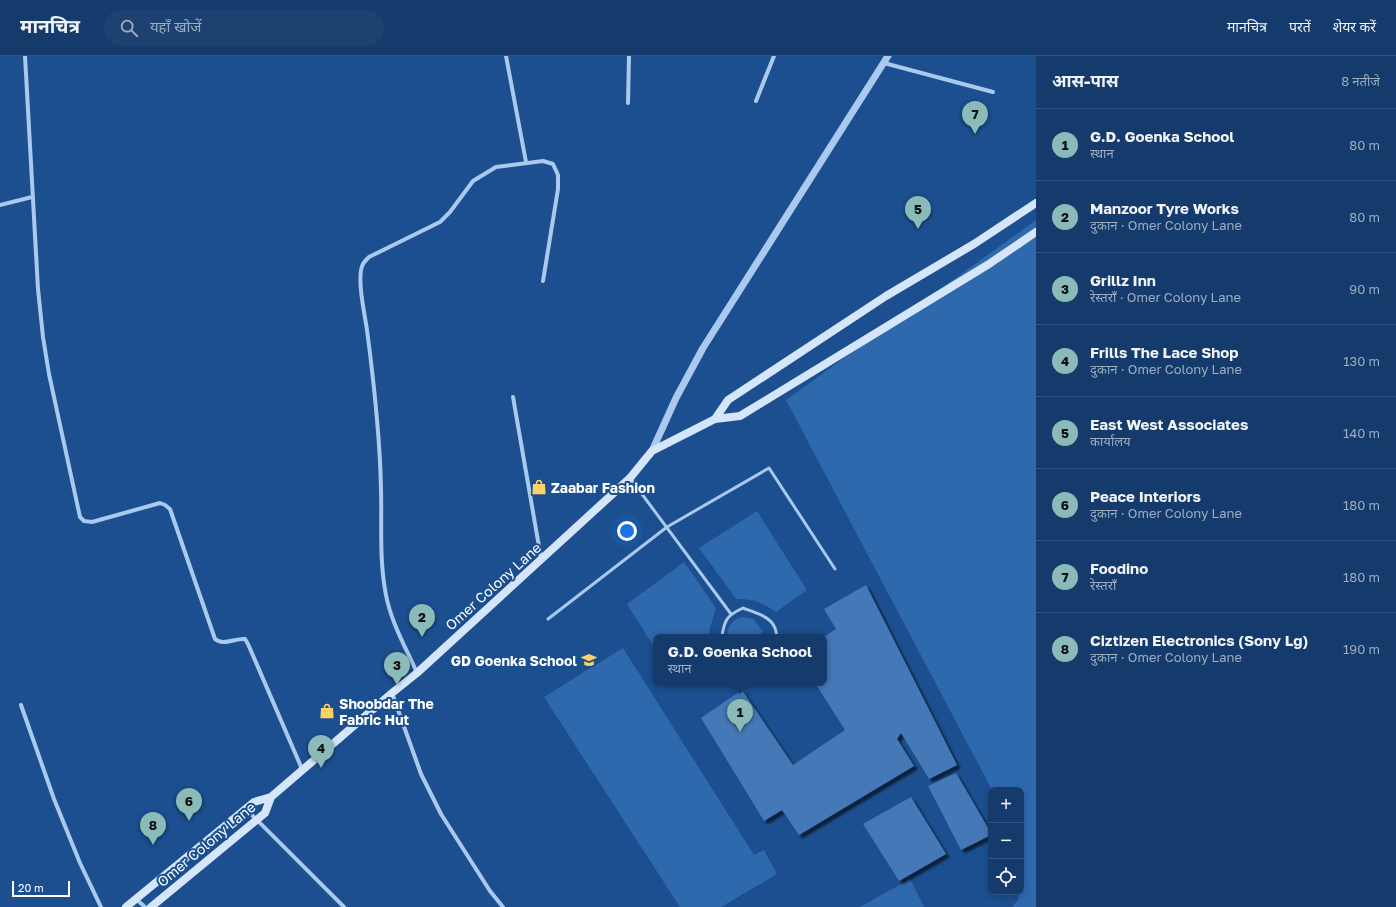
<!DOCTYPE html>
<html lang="hi">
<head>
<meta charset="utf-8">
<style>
	body { margin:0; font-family:"Golos Text","Noto Sans Devanagari",sans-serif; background:#1d4271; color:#f1f3f6 }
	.controls { position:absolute; right:12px; bottom:12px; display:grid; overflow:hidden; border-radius:8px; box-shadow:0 2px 6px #0003 }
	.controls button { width:36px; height:36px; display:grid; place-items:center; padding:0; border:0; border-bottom:1px solid #33557e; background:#143b6b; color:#f1f3f6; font:20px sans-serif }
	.scale { position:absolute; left:12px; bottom:10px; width:58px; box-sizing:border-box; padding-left:4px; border:2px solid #fff; border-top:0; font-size:11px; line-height:14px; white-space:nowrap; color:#fff; -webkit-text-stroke:3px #1b4f8f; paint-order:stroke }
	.you { position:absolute; left:627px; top:475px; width:14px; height:14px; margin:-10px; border:3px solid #fff; border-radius:50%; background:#1a73e8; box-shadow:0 0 0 6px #1a73e833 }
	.badge { display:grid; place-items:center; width:26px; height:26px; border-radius:50%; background:#8bbbb9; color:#111; font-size:13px; font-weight:700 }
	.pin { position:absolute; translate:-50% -33px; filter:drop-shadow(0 1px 2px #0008) }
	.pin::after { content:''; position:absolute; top:21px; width:14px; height:12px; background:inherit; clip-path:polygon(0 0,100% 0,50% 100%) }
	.popup { position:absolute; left:653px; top:578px; width:174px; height:52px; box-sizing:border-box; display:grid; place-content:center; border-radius:8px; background:#143b6b; filter:drop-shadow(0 1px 3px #0005); font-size:13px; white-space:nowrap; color:#9dadc1 }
	.popup b { font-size:15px; color:#f1f3f6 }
	.popup::after { content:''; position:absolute; left:50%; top:100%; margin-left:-8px; border:8px solid transparent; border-top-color:#143b6b }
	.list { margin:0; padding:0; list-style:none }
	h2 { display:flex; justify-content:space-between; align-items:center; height:52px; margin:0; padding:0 16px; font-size:17px }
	h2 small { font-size:13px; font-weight:400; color:#9dadc1 }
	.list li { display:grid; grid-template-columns:26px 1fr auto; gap:12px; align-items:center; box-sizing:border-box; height:72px; padding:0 16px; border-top:1px solid #33557e }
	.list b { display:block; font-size:15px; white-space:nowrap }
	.list p { margin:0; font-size:13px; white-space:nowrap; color:#9dadc1 }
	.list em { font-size:13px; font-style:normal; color:#9dadc1 }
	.icon { flex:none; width:22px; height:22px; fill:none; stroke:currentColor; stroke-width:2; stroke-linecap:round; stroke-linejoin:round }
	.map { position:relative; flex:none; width:1036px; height:851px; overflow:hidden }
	header { display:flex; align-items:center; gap:24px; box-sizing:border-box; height:56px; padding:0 20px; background:#143b6b; border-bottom:1px solid #33557e }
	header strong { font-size:19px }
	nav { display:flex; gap:22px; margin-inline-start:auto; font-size:14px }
	.search { width:280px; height:36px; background:#1d4271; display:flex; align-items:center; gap:10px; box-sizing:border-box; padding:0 14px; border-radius:22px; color:#9dadc1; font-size:15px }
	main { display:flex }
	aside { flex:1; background:#143b6b }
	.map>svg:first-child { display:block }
	.green { fill:#2e69ad }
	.building { fill:#4478b7; filter:url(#shadow) }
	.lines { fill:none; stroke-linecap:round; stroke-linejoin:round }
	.service { stroke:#a9c9ee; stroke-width:3 }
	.minor { stroke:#a9c9ee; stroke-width:4 }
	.tertiary { stroke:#a9c9ee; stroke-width:7 }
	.secondary { stroke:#d6e6fa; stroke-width:8 }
	.labels { text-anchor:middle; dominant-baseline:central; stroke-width:4; stroke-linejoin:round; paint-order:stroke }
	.poi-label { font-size:14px; font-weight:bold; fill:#fff; stroke:#1b4f8f; text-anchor:start }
	.street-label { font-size:14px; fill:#fff; stroke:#1b4f8f }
</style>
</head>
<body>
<header>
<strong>मानचित्र</strong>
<div class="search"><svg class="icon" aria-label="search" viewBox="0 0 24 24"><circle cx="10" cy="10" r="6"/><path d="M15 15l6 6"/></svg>यहाँ खोजें</div>
<nav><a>मानचित्र</a><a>परतें</a><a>शेयर करें</a></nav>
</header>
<main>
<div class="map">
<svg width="1036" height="851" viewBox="0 0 1036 851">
	<defs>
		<filter id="shadow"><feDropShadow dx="3.5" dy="3.5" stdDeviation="1" flood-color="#0009"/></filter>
	</defs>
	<rect width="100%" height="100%" fill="#1b4f8f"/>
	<!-- green -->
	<path class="green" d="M1036,164V851H1012L1018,844L1019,836H1021V734H992L786,344Z
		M757,455L807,534L776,556C761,546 754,543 736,543L699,492Z
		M684,506L716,552L710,572L709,581H656V594L627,548Z
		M742,561L754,563L763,576L755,581H727C727,570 732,564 742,561Z
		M623,592L754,799L764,794L777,818L721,851H680L544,641Z
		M910,823L924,851H860Z"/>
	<!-- building -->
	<path class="building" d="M866,529L957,709L929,723L901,677L897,683L914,710L799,779L782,754L764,765L701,662L742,634L793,709L845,674L815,627H824V581L836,573L824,553Z
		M956,717L991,777V779L961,794L928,730Z
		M911,741L946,798L899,825L863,768Z"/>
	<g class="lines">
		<!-- service -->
		<path class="service" d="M630,422L731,558
			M548,563L667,471L769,412L835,513
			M722,581C724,563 728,559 743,552C754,556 769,560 774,570C776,573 776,577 777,580L775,581"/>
		<!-- minor -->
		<path class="minor" d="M25,0L38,233L43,281L49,318L80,461L84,465L92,466L160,447L165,449L170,453L215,583C223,590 235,582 245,583L248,588L302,713
			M506,0L526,106
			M884,7L993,36
			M756,45L774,0
			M628,47L629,0
			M0,149L32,141
			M513,341L541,502
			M417,617C406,592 391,566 386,539C379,504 382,469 381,433C380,380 374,327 367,274C365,259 356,221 363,208C364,206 367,203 369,201L440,166L450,156L473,125L496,111L543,105L553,108L558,119V133L543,225
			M392,637L421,718L441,758L490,835L503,851
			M21,649L54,743L80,807L101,851
			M245,752L344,851
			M136,843L145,851"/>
		<!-- tertiary -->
		<path class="tertiary" d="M652,395L676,342L703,292L888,0"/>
		<!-- secondary -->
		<path class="secondary" d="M715,363L728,344L886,240L974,188L1036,147
			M126,851L254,746L271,741L392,637L417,617L630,422L652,395L715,363L740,360L989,208L1036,176
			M151,851L265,757L271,741"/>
	</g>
	<!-- icons -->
	<defs>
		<g id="shop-bare" transform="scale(1.2)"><path d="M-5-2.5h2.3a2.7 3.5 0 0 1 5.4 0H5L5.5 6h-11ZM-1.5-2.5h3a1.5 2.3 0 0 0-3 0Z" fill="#ffd166" stroke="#1b4f8f" stroke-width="2.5" paint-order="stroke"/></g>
		<g id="school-bare" transform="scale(1.2)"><path d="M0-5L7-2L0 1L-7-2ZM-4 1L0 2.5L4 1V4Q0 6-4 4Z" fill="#ffd166" stroke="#1b4f8f" stroke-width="2.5" paint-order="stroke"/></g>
	</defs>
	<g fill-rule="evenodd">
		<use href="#shop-bare" x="539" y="431"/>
		<use href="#school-bare" x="589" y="604"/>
		<use href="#shop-bare" x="327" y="655"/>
	</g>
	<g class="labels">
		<!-- poi labels -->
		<g class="poi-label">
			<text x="551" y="431">Zaabar Fashion</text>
			<text x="577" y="604" text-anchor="end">GD Goenka School</text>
			<text x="339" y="647">Shoobdar The<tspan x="339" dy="16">Fabric Hut</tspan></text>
		</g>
		<!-- street labels -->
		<g class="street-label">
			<text transform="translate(493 530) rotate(-42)">Omer Colony Lane</text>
			<text transform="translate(206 788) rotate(-40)">Omer Colony Lane</text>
		</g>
	</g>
</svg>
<div class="controls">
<button>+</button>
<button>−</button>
<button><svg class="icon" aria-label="locate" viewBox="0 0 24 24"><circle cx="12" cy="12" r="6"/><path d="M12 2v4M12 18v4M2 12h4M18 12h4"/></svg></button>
</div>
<div class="scale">20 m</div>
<div class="you"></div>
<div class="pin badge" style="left:740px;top:676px">1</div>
<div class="popup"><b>G.D. Goenka School</b>स्थान</div>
<div class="pin badge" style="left:422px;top:581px">2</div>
<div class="pin badge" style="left:397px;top:629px">3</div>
<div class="pin badge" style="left:321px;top:712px">4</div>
<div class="pin badge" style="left:918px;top:173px">5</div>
<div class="pin badge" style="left:189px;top:765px">6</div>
<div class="pin badge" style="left:975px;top:78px">7</div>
<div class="pin badge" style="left:153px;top:789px">8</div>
</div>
<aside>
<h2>आस-पास<small>8 नतीजे</small></h2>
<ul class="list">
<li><span class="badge">1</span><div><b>G.D. Goenka School</b><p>स्थान</p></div><em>80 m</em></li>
<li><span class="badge">2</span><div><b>Manzoor Tyre Works</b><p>दुकान · Omer Colony Lane</p></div><em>80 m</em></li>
<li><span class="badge">3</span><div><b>Grillz Inn</b><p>रेस्तराँ · Omer Colony Lane</p></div><em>90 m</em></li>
<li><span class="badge">4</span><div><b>Frills The Lace Shop</b><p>दुकान · Omer Colony Lane</p></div><em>130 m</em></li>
<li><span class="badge">5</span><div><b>East West Associates</b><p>कार्यालय</p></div><em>140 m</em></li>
<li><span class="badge">6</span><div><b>Peace Interiors</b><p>दुकान · Omer Colony Lane</p></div><em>180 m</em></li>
<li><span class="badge">7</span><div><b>Foodino</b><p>रेस्तराँ</p></div><em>180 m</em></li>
<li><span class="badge">8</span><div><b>Ciztizen Electronics (Sony Lg)</b><p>दुकान · Omer Colony Lane</p></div><em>190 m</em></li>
</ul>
</aside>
</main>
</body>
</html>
